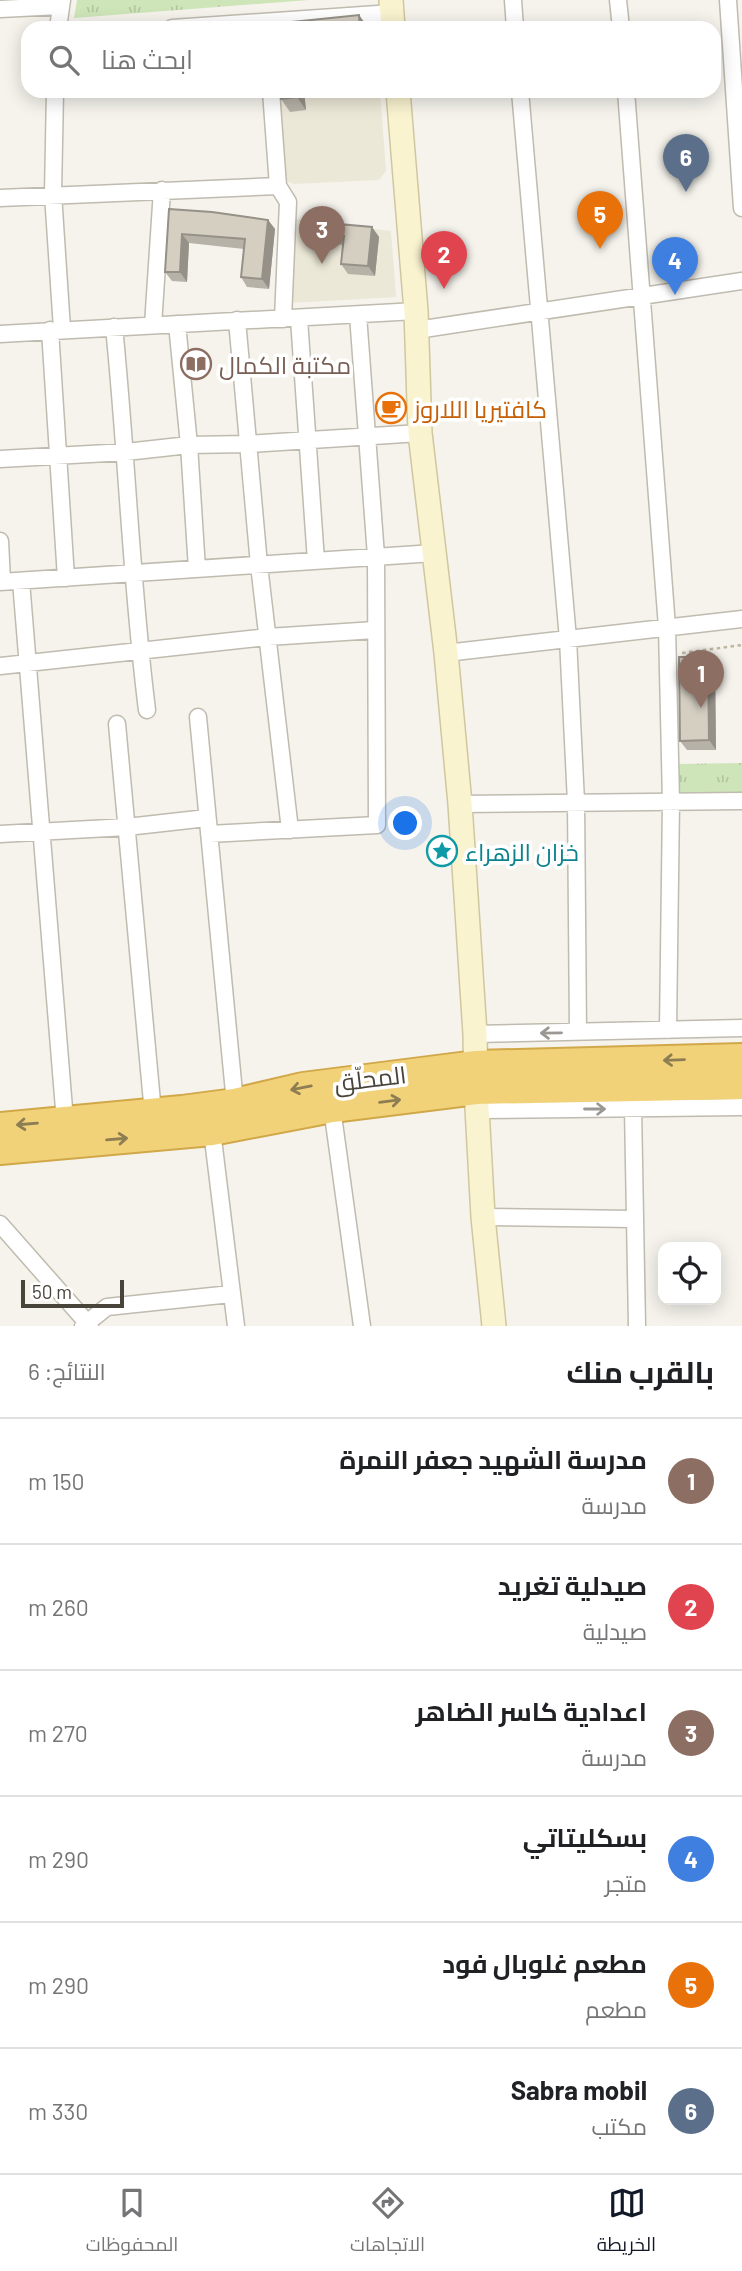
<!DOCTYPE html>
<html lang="ar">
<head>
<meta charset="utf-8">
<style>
	body { margin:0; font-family:Barlow,Cairo,sans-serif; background:#f2f2f2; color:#202124; direction:rtl }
	.controls { position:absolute; right:21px; bottom:21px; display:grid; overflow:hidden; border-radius:14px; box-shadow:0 4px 18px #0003 }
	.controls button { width:63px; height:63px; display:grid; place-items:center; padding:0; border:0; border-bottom:2px solid #e0e0e0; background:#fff; color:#202124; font:35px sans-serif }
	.scale { position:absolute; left:21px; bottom:18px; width:103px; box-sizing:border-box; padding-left:7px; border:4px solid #49443a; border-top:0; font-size:19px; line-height:24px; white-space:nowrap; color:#49443a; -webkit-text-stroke:5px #fff; paint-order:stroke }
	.you { position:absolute; left:406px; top:824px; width:24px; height:24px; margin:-18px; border:5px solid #fff; border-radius:50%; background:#1a73e8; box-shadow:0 0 0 10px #1a73e833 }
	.badge { display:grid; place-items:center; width:46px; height:46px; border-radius:50%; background:#111827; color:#fff; font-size:23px; font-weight:700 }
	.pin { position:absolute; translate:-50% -58px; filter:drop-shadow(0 2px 4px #0008) }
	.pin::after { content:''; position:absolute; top:37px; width:24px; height:21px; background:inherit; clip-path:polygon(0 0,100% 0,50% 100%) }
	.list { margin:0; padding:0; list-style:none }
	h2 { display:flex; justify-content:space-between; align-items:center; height:91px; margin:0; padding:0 28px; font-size:30px }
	h2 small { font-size:23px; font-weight:400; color:#757577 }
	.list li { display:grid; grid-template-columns:46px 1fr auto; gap:21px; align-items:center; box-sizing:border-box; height:126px; padding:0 28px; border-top:2px solid #e0e0e0 }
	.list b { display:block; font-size:26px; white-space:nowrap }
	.list p { margin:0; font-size:23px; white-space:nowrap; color:#757577 }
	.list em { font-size:23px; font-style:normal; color:#757577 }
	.icon { flex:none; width:38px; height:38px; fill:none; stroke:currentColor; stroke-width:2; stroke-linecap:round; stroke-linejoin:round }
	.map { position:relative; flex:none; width:742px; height:1326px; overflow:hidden; direction:ltr }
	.search { position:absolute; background:#fff; box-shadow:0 4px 18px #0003; left:21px; right:21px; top:21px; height:77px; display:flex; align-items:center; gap:18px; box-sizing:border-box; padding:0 24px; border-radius:21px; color:#757577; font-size:26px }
	.sheet { height:847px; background:#fff }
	nav { display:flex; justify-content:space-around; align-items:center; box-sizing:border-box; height:98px; border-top:2px solid #e0e0e0; background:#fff; font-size:19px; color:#757577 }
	nav a { display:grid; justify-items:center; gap:4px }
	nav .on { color:#111827 }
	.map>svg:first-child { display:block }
	.education { fill:#ece8d7 }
	.park { fill:url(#park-tufts) }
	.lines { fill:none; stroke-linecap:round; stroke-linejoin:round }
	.street-casing { stroke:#c0bbaf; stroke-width:19 }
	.secondary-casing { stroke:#d0c79f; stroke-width:26 }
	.highway-casing { stroke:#d1a849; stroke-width:32 }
	.path { stroke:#c0b7a1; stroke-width:2.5; stroke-dasharray:3.5 3.5; stroke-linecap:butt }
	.street { stroke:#fff; stroke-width:16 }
	.secondary { stroke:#faf3d0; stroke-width:23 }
	.highway { stroke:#f2d279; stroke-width:28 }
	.wall { fill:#b7b2a7 }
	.shaded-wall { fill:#959188 }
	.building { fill:#d5cfc2; stroke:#959188; stroke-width:2 }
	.oneway { stroke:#9b9893 }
	.oneway2 { stroke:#8d7d53 }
	.labels { text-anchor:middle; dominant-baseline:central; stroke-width:7; stroke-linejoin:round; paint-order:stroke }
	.education-label { font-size:24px; fill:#785e54; stroke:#fff; text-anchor:start }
	.food-label { font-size:24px; fill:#c56008; stroke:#fff; text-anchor:start }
	.culture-label { font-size:24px; fill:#0d838f; stroke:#fff; text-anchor:start }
	.street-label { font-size:24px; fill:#49443a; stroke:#fff }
</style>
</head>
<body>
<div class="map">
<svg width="742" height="1326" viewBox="0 0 742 1326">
	<defs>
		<pattern id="park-tufts" width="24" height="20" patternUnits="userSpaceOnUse" patternTransform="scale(1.75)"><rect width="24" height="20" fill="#cee5b9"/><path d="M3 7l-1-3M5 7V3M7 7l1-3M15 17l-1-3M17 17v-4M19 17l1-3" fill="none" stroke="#b2c6a0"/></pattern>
	</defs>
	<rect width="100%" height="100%" fill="#f5f3ec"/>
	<!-- education -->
	<path class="education" d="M280,91H380L386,171L379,180L294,184L286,181Z
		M296,219L391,231L396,297L290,303Z"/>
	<!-- park -->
	<path class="park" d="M77,0H309L74,18Z
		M742,763V797L678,798L677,764Z"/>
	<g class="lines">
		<!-- street casing -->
		<g class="street-casing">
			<path id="street" d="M513,0L515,28
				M618,0L621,28
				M728,0L742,208
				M0,9L61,6
				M58,28L62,0
				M172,28L392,13
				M55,91L53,194L62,329
				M520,91L568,639L576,802L578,1032
				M626,91L667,627L671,802L668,1030
				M278,186L288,202L283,319
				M0,198L278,186L271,91
				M299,319L316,561
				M237,320L259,565L290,830
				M177,324L189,445L197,569
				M153,325L162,190
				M114,327C127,455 131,583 147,710
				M50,330L66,578
				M417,330L742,281
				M0,334L416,311
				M0,459L126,452L189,445L248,444L420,433
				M0,541L2,582
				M21,581L65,1121
				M0,582L434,553
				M446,653L742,619
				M0,666L268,637L375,630
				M198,717L235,1103
				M117,724L153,1113
				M460,804L742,801
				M0,834L127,827L207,818
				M209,834L377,825L376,556L358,315
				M475,1034L742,1028
				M332,1108L362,1326
				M633,1108L637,1326
				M477,1110L742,1107
				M212,1131L236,1326
				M483,1217L634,1219
				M0,1224L90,1326
				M83,1326L107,1307L231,1294"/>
		</g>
		<!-- secondary casing -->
		<g class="secondary-casing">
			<path id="secondary" d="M391,0L393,28
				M398,91L416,311L420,433L446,653L460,804L475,1034L476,1090L483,1217L494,1326"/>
		</g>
		<!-- highway casing -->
		<g class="highway-casing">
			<path id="highway" d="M0,1127L182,1110L235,1103L303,1087L476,1065L742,1058
				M0,1150L212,1131L332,1108L476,1090L742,1085"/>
		</g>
		<!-- path -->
		<path class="path" d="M682,653L742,645"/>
		<!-- street -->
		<use href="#street" class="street"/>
		<!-- secondary -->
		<use href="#secondary" class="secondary"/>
		<!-- highway -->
		<use href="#highway" class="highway"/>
	</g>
	<!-- wall -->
	<path class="wall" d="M304,91L306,110L290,112L281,99Z
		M169,209L268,220L275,229L269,289L247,287L241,277L244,249L189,243L187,282L172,281L165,272Z
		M372,227L379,237L375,276L348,274L341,264L343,245L310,242L303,232Z
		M708,657L715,666L716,750H687L680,741Z"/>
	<!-- shaded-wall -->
	<path class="shaded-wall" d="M359,15L368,27V28H360Z
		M297,91H304L306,110L297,97Z
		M268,220L275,229L269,289L262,279Z
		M372,227L379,237L375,276L368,266Z
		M182,234L189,243L187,282L180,272Z
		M708,657L715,666L716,750L709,740Z"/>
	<!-- building -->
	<path class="building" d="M359,15L360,28H273V24Z
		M280,91H297V97L281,99Z
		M169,209L212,212L268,220L262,279L241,277L245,239L182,234L180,272H165Z
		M304,221L372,227L368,266L341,264L344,236L303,232Z
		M679,657H708L709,740L680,741Z"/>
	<!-- one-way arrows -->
	<defs><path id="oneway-shaft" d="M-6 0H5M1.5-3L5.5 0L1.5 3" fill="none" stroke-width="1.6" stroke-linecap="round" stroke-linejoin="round" transform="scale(1.75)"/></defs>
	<g class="oneway">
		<use href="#oneway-shaft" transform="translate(551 1033) rotate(179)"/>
		<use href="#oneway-shaft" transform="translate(595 1109)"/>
	</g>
	<g class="oneway2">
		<use href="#oneway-shaft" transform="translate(674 1060) rotate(178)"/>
		<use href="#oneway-shaft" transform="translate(301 1088) rotate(169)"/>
		<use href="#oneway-shaft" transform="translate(390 1101) rotate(-7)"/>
		<use href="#oneway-shaft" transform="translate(27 1124) rotate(175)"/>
		<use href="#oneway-shaft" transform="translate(117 1139) rotate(-5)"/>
	</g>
	<!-- icons -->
	<defs>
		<g id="library-ring" transform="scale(1.575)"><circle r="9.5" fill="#fff" stroke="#8d6e63" stroke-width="1.5"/><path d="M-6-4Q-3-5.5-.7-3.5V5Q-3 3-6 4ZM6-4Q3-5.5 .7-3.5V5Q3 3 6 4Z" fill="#8d6e63"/></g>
		<g id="cafe-ring" transform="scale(1.575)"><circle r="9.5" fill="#fff" stroke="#e8710a" stroke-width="1.5"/><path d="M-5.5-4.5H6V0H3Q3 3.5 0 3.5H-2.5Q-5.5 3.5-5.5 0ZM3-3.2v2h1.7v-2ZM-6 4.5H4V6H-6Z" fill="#e8710a"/></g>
		<g id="sight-ring" transform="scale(1.575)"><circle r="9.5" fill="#fff" stroke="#0f9aa8" stroke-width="1.5"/><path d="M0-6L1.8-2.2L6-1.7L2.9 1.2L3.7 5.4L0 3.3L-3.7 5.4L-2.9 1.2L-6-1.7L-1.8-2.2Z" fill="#0f9aa8"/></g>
	</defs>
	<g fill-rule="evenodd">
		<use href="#library-ring" x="196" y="364"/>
		<use href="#cafe-ring" x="391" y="408"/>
		<use href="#sight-ring" x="442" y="851"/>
	</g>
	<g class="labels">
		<!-- education labels -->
		<g class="education-label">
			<text x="219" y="364">مكتبة الكمال</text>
		</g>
		<!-- food labels -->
		<g class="food-label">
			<text x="414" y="408">كافتيريا اللاروز</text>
		</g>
		<!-- culture labels -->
		<g class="culture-label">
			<text x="465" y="851">خزان الزهراء</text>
		</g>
		<!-- street labels -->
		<g class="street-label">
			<text transform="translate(370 1078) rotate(-7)">المحلّق</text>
		</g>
	</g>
</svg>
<div class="controls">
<button><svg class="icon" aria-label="locate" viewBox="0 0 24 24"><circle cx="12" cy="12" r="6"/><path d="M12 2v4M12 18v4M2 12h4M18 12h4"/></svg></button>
</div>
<div class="scale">50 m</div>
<div class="you"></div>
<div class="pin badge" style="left:701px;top:708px;background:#8d6e63">1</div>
<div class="pin badge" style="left:444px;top:289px;background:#e0444e">2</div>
<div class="pin badge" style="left:322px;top:264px;background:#8d6e63">3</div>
<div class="pin badge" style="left:675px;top:295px;background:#3f7fe0">4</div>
<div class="pin badge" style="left:600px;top:249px;background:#e8710a">5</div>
<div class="pin badge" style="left:686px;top:192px;background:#5c6f8a">6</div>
<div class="search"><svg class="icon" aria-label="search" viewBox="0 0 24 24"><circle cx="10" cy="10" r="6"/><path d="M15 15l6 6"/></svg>ابحث هنا</div>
</div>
<section class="sheet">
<h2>بالقرب منك<small>النتائج: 6</small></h2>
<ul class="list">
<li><span class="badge" style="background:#8d6e63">1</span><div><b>مدرسة الشهيد جعفر النمرة</b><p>مدرسة</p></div><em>150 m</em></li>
<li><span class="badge" style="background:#e0444e">2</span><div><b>صيدلية تغريد</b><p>صيدلية</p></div><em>260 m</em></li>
<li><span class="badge" style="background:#8d6e63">3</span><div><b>اعدادية كاسر الضاهر</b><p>مدرسة</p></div><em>270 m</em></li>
<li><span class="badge" style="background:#3f7fe0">4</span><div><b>بسكليتاتي</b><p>متجر</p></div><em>290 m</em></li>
<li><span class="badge" style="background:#e8710a">5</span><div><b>مطعم غلوبال فود</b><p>مطعم</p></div><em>290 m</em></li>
<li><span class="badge" style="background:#5c6f8a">6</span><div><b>Sabra mobil</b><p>مكتب</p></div><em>330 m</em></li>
</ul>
</section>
<nav>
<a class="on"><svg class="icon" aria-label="map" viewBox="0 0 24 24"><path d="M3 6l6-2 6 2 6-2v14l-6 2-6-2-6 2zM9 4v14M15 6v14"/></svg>الخريطة</a>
<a><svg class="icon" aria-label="directions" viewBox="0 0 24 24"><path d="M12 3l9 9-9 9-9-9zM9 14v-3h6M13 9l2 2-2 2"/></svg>الاتجاهات</a>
<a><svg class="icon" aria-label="saved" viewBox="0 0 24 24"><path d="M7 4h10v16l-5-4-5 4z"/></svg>المحفوظات</a>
</nav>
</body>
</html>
